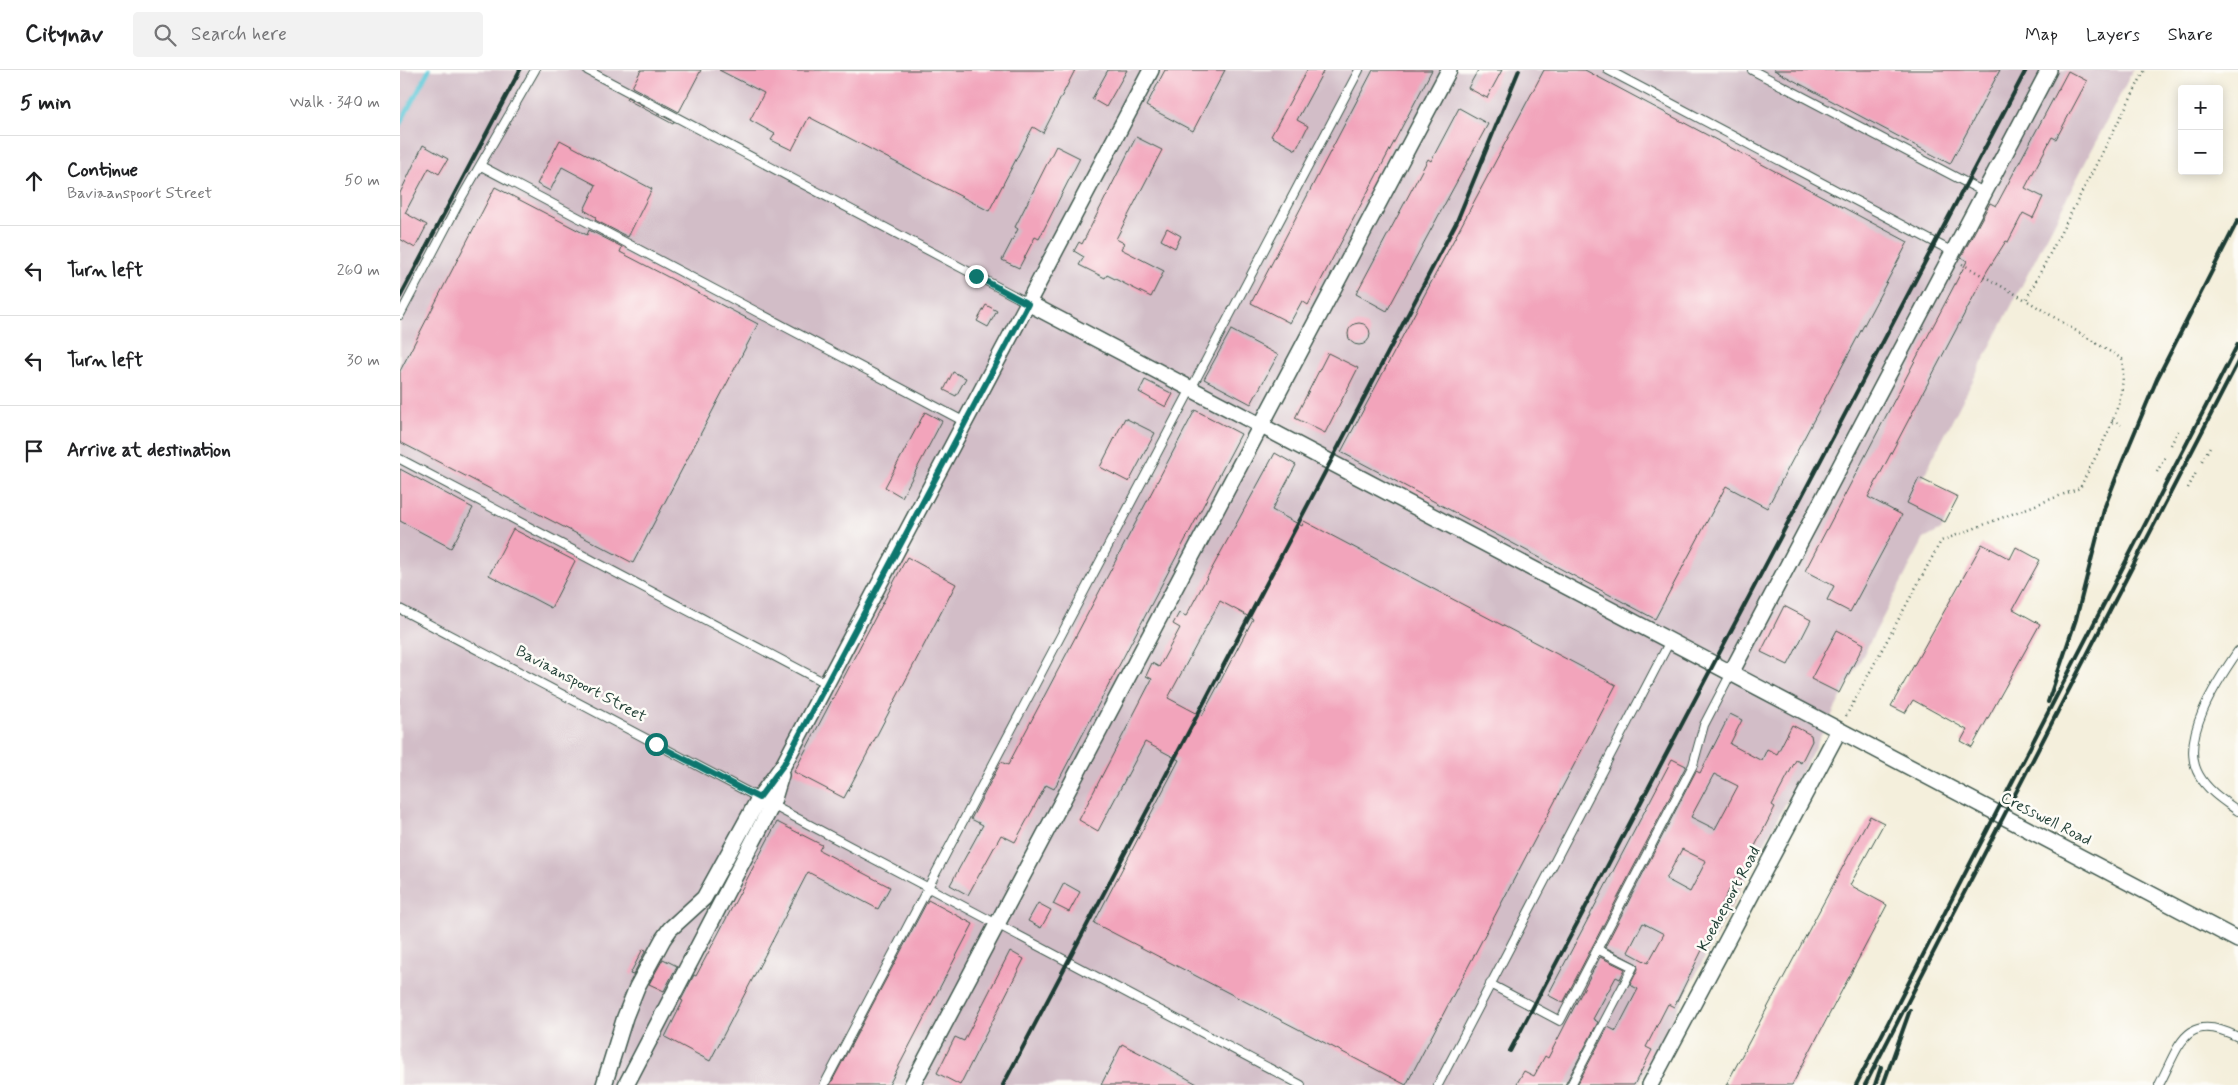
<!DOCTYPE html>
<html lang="en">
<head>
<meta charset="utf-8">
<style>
	body { margin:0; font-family:Mynerve,sans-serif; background:#f2f2f2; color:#202124 }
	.controls { position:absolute; right:15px; top:15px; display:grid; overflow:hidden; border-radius:5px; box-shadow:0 2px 12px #0003 }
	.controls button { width:45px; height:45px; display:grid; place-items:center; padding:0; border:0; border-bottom:1px solid #e0e0e0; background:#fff; color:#202124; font:25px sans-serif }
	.stop { position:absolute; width:15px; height:15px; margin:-11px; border:4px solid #0f766e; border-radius:50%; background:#fff }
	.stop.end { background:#0f766e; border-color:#fff; box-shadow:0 1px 5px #0008 }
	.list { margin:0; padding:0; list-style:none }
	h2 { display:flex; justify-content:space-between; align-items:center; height:65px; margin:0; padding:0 20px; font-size:21px }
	h2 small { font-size:16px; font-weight:400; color:#757577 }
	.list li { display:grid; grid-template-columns:32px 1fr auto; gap:15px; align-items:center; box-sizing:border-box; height:90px; padding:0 20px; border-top:1px solid #e0e0e0 }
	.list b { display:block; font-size:19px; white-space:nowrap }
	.list p { margin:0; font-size:16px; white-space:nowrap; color:#757577 }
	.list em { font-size:16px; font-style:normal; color:#757577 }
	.icon { flex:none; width:28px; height:28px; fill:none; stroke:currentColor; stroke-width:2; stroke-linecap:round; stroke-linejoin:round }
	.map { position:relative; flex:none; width:1838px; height:1015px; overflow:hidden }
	header { display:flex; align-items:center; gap:30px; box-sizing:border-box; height:70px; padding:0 25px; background:#fff; border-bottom:1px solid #e0e0e0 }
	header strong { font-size:24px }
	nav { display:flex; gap:28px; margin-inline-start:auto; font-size:18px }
	.search { width:350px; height:45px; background:#f2f2f2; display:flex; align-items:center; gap:12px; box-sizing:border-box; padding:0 18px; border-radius:5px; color:#757577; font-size:19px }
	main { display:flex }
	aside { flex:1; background:#fff }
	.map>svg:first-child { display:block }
	.industrial { fill:#d2bdc7 }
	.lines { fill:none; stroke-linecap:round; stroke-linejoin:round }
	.stream { stroke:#5dc7d8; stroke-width:4.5 }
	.building { fill:#f2a4bb; fill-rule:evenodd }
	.service-casing { stroke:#3f584d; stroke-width:10 }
	.minor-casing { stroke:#3f584d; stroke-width:18 }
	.path { stroke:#3f584d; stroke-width:2.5; stroke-dasharray:1 4; stroke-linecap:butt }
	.service { stroke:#fff; stroke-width:8 }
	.minor { stroke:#fff; stroke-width:15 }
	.rail { stroke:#1f3d34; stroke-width:4 }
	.route { stroke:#0f766e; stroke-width:6 }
	.labels { text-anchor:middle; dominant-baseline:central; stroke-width:5; stroke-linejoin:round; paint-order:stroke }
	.street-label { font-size:16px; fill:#1f3d34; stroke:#fdfcf7 }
</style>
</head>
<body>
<header>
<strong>Citynav</strong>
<div class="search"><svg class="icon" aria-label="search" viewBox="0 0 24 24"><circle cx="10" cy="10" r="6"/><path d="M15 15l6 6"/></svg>Search here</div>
<nav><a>Map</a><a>Layers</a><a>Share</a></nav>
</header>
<main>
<aside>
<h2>5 min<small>Walk · 340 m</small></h2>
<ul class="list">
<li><svg class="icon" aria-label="ahead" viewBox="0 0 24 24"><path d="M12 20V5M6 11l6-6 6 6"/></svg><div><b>Continue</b><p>Baviaanspoort Street</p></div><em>50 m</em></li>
<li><svg class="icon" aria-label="left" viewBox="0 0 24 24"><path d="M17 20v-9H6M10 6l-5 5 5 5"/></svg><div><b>Turn left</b></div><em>260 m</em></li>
<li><svg class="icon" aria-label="left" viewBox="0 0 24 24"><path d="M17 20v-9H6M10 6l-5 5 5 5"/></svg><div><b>Turn left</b></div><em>30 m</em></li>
<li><svg class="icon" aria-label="arrive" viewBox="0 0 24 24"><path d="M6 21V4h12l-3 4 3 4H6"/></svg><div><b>Arrive at destination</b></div></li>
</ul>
</aside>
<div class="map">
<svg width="1838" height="1015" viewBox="0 0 1838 1015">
	<rect width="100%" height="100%" fill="#fdfcf7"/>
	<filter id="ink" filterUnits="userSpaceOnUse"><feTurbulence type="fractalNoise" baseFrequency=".02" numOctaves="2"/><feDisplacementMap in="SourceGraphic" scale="10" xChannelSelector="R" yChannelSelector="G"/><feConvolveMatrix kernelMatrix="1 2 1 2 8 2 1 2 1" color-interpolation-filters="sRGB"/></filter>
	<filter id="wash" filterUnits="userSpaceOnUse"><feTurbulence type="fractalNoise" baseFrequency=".0096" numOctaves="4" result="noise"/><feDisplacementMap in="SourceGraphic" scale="20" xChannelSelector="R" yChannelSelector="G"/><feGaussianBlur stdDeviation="1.12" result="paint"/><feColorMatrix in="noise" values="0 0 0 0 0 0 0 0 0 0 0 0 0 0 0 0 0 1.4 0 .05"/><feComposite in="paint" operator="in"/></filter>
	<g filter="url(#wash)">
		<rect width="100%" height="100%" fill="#f4efdc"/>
		<!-- industrial -->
		<path class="industrial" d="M0,0H1733L1522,409L1558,427L1541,460L1524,469L1238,1015H0Z"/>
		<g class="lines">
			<!-- stream -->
			<path class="stream" d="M0,54L29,0"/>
		</g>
		<g id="blocks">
			<!-- building -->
			<path class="building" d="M241,0H301L279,42L232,17Z
				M319,0H675L643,63L633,57L589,141L409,47L392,80L371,70L375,64L350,50L364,23Z
				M708,0H727L706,37L692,29Z
				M765,0H825L793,61L746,36Z
				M907,0H924L897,50L908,56L896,80L871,66Z
				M973,0H1032L908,235L902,231L890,253L851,233Z
				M1078,0H1102L1087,28L1068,18Z
				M1144,0H1185L1508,172L1367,438L1326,416L1255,549L941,382Z
				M1374,0H1600L1550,94Z
				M1668,1L1687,11L1656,69L1652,67L1625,118L1643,127L1633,148L1623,143L1608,172L1606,171L1587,201L1468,427L1502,445L1450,542L1427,530L1434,516L1405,501L1567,191L1561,187L1590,133L1596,136Z
				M227,27L274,52L273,54L226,29Z
				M1059,38L1088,54L987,241L956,224L1028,89L1031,91Z
				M736,67L762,80L716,169L724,173L721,179L764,201L751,227L707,205L705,208L679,195L684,187L674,181L679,172L682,174Z
				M160,70L252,119L228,167L195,150L196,147L184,140L196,115L162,97L150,121L137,114Z
				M23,75L48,89L39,104L29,98L5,143L27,155L15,178L0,169V123Z
				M656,76L680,88L639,169L635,167L619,198L602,190L618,159L615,157Z
				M95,117L187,165L189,160L222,177L220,182L358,254L233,493L0,372V301Z
				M767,158L781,166L775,178L761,170Z
				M586,235L597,241L588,257L577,251Z
				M948 264a11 11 0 1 1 22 0a11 11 0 1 1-22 0Z
				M831,260L878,285L851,334L804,309Z
				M928,283L958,298L925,363L895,348Z
				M553,302L566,308L556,326L544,320Z
				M745,310L773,324L766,337L739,322Z
				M795,340L841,364L654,719L646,715L615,772L601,765L568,825L550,815L583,755L571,749L601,692L608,695Z
				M525,342L542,351L502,427L485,417Z
				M725,348L755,363L729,412L700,397Z
				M875,383L896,395L872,440L902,456L904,451L1216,615L1006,1015L694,853L779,690L745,672L698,761L679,750L752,609L746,606L752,593L759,597L780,558L773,554L779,543L786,546ZM820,531L853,549L802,646L768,628Z
				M0,399L73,438L51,478L0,451Z
				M1519,408L1558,427L1545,452L1507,433Z
				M113,459L175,491L151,538L89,505Z
				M1582,474L1610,489L1616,477L1640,490L1613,539L1640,554L1572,677L1561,671L1567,660L1513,630L1505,643L1491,636Z
				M507,487L556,514L444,728L394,702Z
				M1384,536L1411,550L1388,595L1361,582Z
				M1437,560L1464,574L1439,623L1411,609Z
				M1330,644L1342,650L1330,674L1360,690H1362L1367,679L1377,684L1392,655L1411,665L1412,671L1401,693L1396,690L1372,735L1375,737L1354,778L1357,780L1342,810L1336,807L1320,838L1325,840L1310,870L1308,868L1274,937L1268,934L1246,977L1252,980L1234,1015H1177L1208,957L1216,961L1238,919L1230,915L1238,899L1237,894L1205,877L1296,701L1300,703ZM1314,704L1338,716L1315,759L1291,747ZM1282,779L1306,791L1290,822L1266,809ZM1243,853L1264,864L1248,893L1228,882Z
				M1272,689L1286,696L1163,933L1148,925Z
				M1470,746L1484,753L1450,815L1487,835L1392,1015H1326Z
				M377,752L422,775L419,780L490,817L478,839L408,802L310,991L265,967L283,931L281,930L294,905L296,906Z
				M664,813L680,822L669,842L653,834Z
				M528,830L573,854L489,1015H430Z
				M638,833L651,840L641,858L628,851Z
				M243,879L246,880L233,905L230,904Z
				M610,881L624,889L560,1015L537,1003L555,967L564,971Z
				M1200,887L1225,899L1220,909L1216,907L1193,949L1198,952L1165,1015H1116L1124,1001L1134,1006L1145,986L1148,988Z
				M263,889L277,896L264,921L249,914Z
				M722,974L761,994L799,1015H701Z"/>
		</g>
	</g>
	<g filter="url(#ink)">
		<use href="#blocks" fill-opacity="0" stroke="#3f584d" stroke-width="1"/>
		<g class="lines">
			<!-- service casing -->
			<g class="service-casing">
				<path id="service" d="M187,0L628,233
					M1208,0L1553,182
					M1352,0L1584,122
					M81,96L565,352
					M0,245L63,125L135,0
					M0,389L427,614
					M0,539L359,728
					M1838,581C1818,610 1778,669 1799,705C1808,721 1824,731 1838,741
					M372,735L901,1015
					M1090,914L1160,951L1293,695L1304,655L1331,603
					M424,1015L959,0
					M1038,1015L1270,571
					M1171,1015L1233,897L1197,879
					M1759,1015C1780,975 1785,940 1838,967"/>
			</g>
			<!-- minor casing -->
			<g class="minor-casing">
				<path id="minor" d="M628,233L1838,870
					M1331,603L1649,0
					M204,1015L225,947L237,917L263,869L270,859L304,828L359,728L384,694L751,0
					M226,1015L372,735L381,705
					M512,1015L1049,0
					M1250,1015L1439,660"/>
			</g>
			<!-- path -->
			<path class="path" d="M1562,194L1626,230
				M1712,350L1721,355
				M1771,375L1779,359
				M1802,391L1811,375
				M1757,402L1766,385
				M1788,418L1797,401
				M1446,646L1541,471L1680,418C1698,379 1729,335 1722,289L1626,230L1745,0"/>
			<!-- service -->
			<use href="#service" class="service"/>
			<!-- minor -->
			<use href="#minor" class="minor"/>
			<!-- rail -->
			<path class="rail" d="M0,227L120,0
				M1648,632L1676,549L1705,436L1721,395L1757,309L1838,150
				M1110,981L1626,0
				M603,1015L1057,151L1119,0
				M1456,1015L1838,274
				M1465,1015L1838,292
				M1475,1015L1481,997
				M1483,1015L1510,940"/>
		</g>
	</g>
	<g class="lines" filter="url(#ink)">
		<!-- route -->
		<path class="route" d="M256,674L359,728L384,694L628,234L576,206"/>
	</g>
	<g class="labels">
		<!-- street labels -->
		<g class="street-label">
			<text transform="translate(181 614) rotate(28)">Baviaanspoort Street</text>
			<text transform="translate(1646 749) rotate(27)">Cresswell Road</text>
			<text transform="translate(1329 829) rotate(-62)">Koedoepoort Road</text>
		</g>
	</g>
</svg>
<div class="controls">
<button>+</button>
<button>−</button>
</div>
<div class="stop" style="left:256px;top:674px"></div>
<div class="stop end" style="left:576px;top:206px"></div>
</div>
</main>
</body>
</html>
